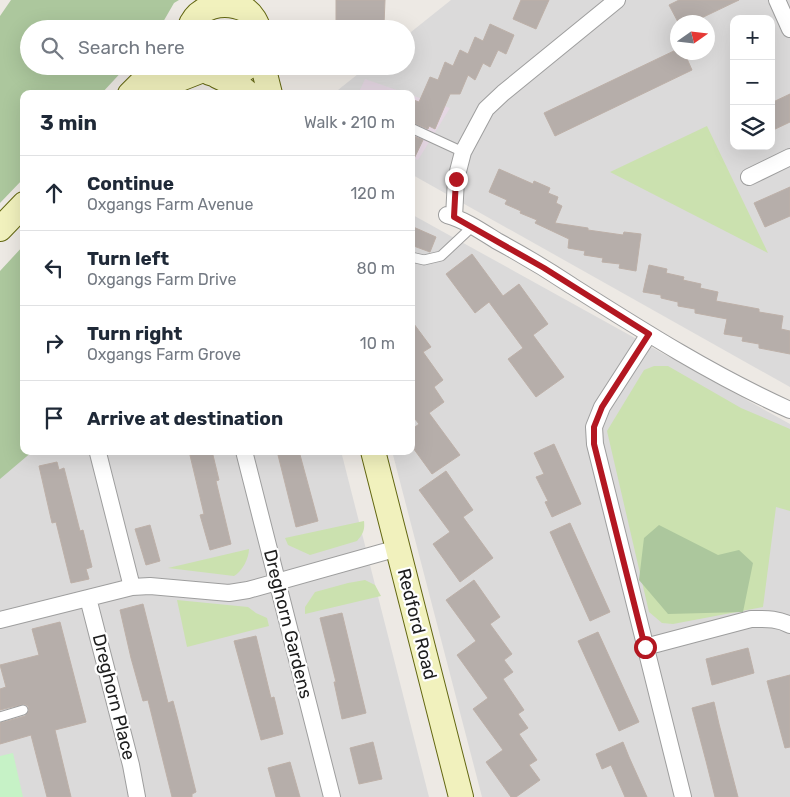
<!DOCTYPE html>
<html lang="en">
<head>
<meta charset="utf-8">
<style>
	body { margin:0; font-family:Rubik,sans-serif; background:#f6f6f7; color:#1f2937 }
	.controls { position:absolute; right:15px; top:15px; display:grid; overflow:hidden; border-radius:10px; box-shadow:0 5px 20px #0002 }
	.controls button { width:45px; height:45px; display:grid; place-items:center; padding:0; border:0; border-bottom:1px solid #e0e1e3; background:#fff; color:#1f2937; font:25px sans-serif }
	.compass { position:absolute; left:670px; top:15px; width:45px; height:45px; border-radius:50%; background:#fff; box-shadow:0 5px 20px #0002; rotate:76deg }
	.stop { position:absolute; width:15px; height:15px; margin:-11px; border:4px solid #b31721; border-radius:50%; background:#fff }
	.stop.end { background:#b31721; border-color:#fff; box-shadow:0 1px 5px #0008 }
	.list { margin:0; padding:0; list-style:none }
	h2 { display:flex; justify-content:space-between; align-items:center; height:65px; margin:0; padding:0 20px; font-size:21px }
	h2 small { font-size:16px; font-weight:400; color:#747a83 }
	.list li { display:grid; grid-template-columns:32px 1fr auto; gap:15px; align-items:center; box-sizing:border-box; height:75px; padding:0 20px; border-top:1px solid #e0e1e3 }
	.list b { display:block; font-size:19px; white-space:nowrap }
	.list p { margin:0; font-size:16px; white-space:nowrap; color:#747a83 }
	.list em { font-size:16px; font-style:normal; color:#747a83 }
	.icon { flex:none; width:28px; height:28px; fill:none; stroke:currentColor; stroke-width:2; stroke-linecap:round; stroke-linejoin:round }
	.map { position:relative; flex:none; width:790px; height:797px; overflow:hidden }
	.search { position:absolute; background:#fff; box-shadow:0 5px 20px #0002; left:20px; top:20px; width:395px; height:55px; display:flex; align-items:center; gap:12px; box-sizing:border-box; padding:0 18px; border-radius:28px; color:#747a83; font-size:19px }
	.panel { position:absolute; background:#fff; box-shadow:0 5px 20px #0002; left:20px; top:90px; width:395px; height:365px; border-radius:10px }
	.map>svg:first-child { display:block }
	.residential { fill:#dbdada; fill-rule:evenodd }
	.industrial { fill:#e5d7e3 }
	.grass { fill:#cbe1af }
	.forest { fill:#acc79d }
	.park { fill:#c6f2c6 }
	.building { fill:#b6aeaa; stroke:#bdb0a8 }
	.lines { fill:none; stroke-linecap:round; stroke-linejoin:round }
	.lane-casing { stroke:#9e9e9e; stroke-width:11 }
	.street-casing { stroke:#9e9e9e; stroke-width:18 }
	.secondary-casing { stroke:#636711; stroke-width:26 }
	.lane { stroke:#fff; stroke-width:9 }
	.street { stroke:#fff; stroke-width:16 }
	.secondary { stroke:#f1f1bd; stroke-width:24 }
	.route { stroke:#b31721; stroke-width:6 }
	.labels { text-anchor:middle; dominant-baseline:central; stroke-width:4.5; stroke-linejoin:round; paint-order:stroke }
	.street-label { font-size:18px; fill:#1d1d1d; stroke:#fff }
</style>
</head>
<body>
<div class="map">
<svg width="790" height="797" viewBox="0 0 790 797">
	<rect width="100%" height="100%" fill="#ede9e4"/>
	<!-- residential -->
	<path class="residential" d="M451,0H790V387L411,174V94H333L368,66H406V36ZM734,19H771V146H734ZM678,22H708V52H678Z
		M411,214L790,424V797H482L392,451H411Z
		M0,439L24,451H341L429,797H0Z"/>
	<!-- industrial -->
	<path class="industrial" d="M365,79L408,94H358Z
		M411,95L450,108L418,160L411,157Z"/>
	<!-- grass -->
	<path class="grass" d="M707,126L768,253L610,172Z
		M654,366H668L741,408L790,429V511L776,507L763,607L673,624L662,623L649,612L607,431L644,370Z
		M364,521C365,530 363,534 357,541L310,555L288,545L285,538Z
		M249,549C249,558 242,572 234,576L168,568Z
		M365,580L375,585L381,596L305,614V607L315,592L348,583Z
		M177,600L248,607L256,613L267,618L269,626L187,647Z"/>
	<!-- forest -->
	<path class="forest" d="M11,0H179L174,3L159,29H29V66H127L101,94H24V178L0,203V16Z
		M24,245V451H33L0,479V271Z
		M659,525L718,555L739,550L753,563L743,612L668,614L639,580L644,538Z"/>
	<!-- park -->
	<path class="park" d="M13,753L23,797H0V756Z"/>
	<!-- building -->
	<path class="building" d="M336,0H385L384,25L336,23Z
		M521,0H549L536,29L513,19Z
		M679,0H739L693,22H678L669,5Z
		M490,24L514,35L506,54L498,50L490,67L483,63L475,80L468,75L460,94H450L435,129L429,126L428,129L411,122V99L419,102L430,77L438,80L445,62L453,66L460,50L468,54L475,37L483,41Z
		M678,49V52H684L692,70L555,136L544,113Z
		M790,94V122L771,131V103Z
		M411,135L423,140L411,165Z
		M499,169L533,184L534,181L550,188L548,193L558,197L556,203L562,206L555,223L588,228V230L623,235L624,232L641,234L636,271L619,268L620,264L602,262L603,258L584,255L585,251L568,248L569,239L535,223L537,220L520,213L521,211L505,204L507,200L489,192Z
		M790,187V216L765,227L754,203Z
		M411,226L436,237L430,252L411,245Z
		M472,254L503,296L519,284L548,324L533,335L564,377L536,397L508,359L523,348L489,302L475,313L446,274Z
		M649,265L667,269L666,273L684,277L683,280L701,284L700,288L718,292L716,301L759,309V312L783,316L781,329L790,331V354L759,348V344L742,341L743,337L724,334L727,319L695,313V309L678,306V302L661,298V295L643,292Z
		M411,320L431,347L423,352L443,380L434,387L444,402L429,413L460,455L432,474L411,445V430L419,424L411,414Z
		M554,444L581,504L552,517L545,502L548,501L536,477L544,474L534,453Z
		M189,451H212L219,480L216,481L231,544L210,550L200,515L204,514Z
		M277,451H299L318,521L296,527Z
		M57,462L59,470L64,468L80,531L83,530L92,567L86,569L89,579L71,583L56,522L52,523L39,466Z
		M446,471L473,510L463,517L493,558L460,582L433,544L450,532L419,490Z
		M570,523L610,612L590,621L550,532Z
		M150,525L160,561L146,565L135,529Z
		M474,580L500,617L490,624L512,654L504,660L513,672L503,679L524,710L518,714L528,728L519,734L537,760L529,765L540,780L516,797H511L486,762L503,750L473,709L488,698L457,655L476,641L446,600Z
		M143,604L168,703L173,701L178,720L196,792L192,794V797H172L148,700L143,701L131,658L120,610Z
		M342,613L366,713L342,719L334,682H336L320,618Z
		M60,622L86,722L55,730L71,797H47L31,735L0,744V723L25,716L29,711L28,706L24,704L0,710V689L6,687L0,665L39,655L32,629Z
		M598,632L639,722L619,731L578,641Z
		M256,636L271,698L274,697L283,734L261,740L234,641Z
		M748,648L754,673L712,685L706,659Z
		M790,675V747L785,748L767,681Z
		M714,702L719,724L738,797H715L706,761L692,708Z
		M373,742L382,779L359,784L350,748Z
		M623,742L629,757L647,797H625L611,765L602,769L596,754Z
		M290,762L300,797H276L268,768Z"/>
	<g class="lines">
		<!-- lane casing -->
		<g class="lane-casing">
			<path id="lane" d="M411,128L463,152
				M411,257L424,260L441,256L473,226
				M0,717L23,710"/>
		</g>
		<!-- street casing -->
		<g class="street-casing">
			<path id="street" d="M777,0L790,29
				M749,177L790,157
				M447,215C465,220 481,231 497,241C523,255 548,270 572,286C643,331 714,376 790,410
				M454,217L456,179L463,152L486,109L503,93L617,0
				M649,334L602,407L594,427L595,444L683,797
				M244,451L332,797
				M98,453L132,587
				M88,598L131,765L137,797
				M0,620L132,587L150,586L229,593L248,590L398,548
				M645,647L751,619C765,619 777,618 790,625"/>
		</g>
		<!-- secondary casing -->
		<g class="secondary-casing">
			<path id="secondary" d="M189,29C197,5 225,0 246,10C253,15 256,22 259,29
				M199,66C213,79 234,79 249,66
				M263,66L270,94
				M217,76L242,88L249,94
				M130,94L158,66
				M142,94L203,70
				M0,229L24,204
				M373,451L461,797"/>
		</g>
		<!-- lane -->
		<use href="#lane" class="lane"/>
		<!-- street -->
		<use href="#street" class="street"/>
		<!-- secondary -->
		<use href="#secondary" class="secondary"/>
	</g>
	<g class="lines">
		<!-- route -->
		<path class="route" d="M456,179L454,217L544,268L649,334L602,407L594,427V444L645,647"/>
	</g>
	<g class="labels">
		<!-- street labels -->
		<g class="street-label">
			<text transform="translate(288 624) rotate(76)">Dreghorn Gardens</text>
			<text transform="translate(417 624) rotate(76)">Redford Road</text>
			<text transform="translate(114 697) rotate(76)">Dreghorn Place</text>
		</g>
	</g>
</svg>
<div class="controls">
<button>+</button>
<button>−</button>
<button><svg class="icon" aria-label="layers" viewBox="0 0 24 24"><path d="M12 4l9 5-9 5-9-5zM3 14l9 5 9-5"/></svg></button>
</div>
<svg class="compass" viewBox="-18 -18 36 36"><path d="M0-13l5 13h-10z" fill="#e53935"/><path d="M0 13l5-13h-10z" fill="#747a83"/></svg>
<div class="stop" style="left:645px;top:647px"></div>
<div class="stop end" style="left:456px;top:179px"></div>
<div class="search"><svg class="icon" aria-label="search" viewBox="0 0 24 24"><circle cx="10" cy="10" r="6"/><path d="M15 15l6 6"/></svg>Search here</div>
<section class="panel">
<h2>3 min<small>Walk · 210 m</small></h2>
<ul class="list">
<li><svg class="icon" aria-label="ahead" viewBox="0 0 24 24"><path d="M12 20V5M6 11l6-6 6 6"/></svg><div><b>Continue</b><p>Oxgangs Farm Avenue</p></div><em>120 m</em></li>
<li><svg class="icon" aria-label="left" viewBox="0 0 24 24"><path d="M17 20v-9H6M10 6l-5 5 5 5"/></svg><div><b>Turn left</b><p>Oxgangs Farm Drive</p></div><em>80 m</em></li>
<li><svg class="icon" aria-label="right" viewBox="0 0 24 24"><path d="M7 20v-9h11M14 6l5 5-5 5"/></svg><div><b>Turn right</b><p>Oxgangs Farm Grove</p></div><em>10 m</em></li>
<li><svg class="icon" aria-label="arrive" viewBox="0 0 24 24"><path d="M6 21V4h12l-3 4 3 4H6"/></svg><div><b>Arrive at destination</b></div></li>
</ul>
</section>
</div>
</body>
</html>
